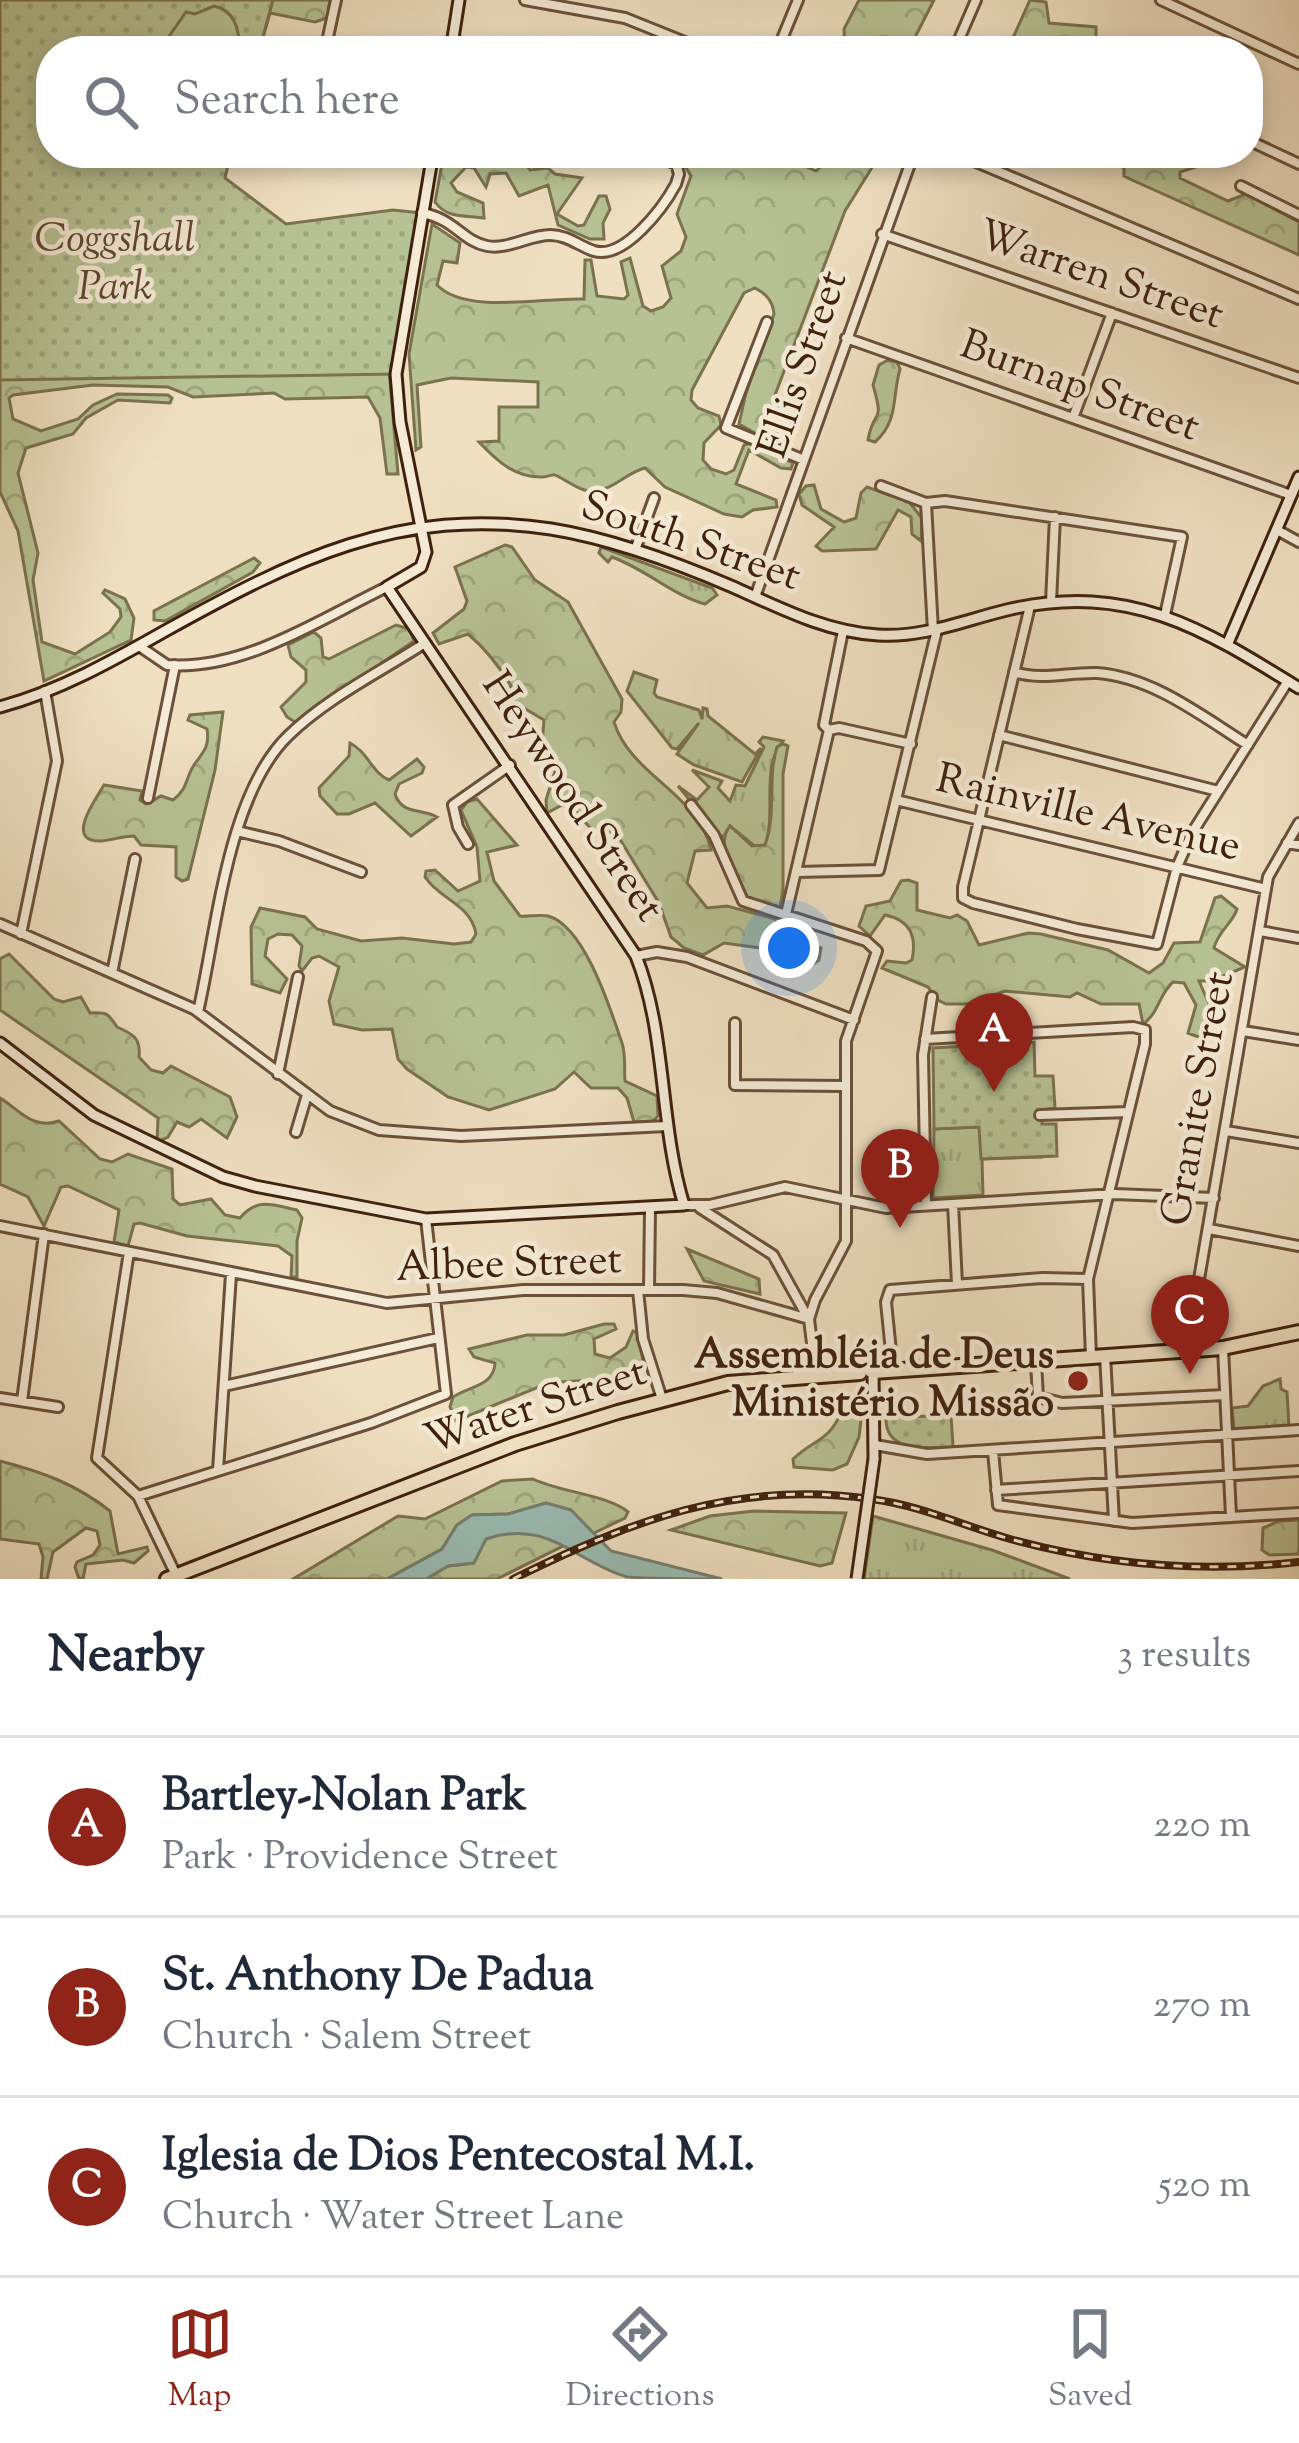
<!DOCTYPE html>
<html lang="en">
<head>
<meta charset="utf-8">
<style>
	body { margin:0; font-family:"Sorts Mill Goudy",serif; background:#f6f6f7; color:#1f2937 }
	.you { position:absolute; left:789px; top:948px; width:42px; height:42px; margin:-30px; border:9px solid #fff; border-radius:50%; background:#1a73e8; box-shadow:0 0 0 18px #1a73e833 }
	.badge { display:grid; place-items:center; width:78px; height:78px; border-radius:50%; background:#8f2418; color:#fff; font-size:39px; font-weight:700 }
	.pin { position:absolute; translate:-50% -99px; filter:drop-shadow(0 3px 6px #0008) }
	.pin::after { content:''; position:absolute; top:63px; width:42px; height:36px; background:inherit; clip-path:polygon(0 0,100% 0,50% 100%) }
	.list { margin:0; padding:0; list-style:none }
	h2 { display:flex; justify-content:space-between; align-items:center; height:156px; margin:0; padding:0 48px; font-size:51px }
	h2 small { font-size:39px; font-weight:400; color:#747a83 }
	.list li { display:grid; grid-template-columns:78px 1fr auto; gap:36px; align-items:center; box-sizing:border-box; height:180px; padding:0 48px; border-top:3px solid #e0e1e3 }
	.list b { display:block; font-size:45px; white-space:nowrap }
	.list p { margin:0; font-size:39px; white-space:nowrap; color:#747a83 }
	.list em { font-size:39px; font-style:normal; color:#747a83 }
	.icon { flex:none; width:66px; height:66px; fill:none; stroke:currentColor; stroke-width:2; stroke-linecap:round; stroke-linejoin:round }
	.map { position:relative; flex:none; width:1299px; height:1579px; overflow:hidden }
	.search { position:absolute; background:#fff; box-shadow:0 6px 18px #0003; left:36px; right:36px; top:36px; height:132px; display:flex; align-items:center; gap:30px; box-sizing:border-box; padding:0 42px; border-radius:48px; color:#747a83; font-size:45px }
	.sheet { height:696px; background:#fff }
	nav { display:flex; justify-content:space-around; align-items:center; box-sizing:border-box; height:168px; border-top:3px solid #e0e1e3; background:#fff; font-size:33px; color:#747a83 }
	nav a { display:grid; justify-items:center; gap:6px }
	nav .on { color:#8f2418 }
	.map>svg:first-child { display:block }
	.grass { fill:url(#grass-tufts); stroke:#7b7250; stroke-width:3 }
	.forest { fill:url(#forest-crowns); stroke:#7b7250; stroke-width:3 }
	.park { fill:url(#park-dots); stroke:#7b7250; stroke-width:3 }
	.garden { fill:#b7c294; stroke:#7b7250; stroke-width:3 }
	.water { fill:#9abdb4; stroke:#767f70; stroke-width:3 }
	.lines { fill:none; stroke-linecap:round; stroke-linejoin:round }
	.street-casing { stroke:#6b5139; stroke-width:14 }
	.secondary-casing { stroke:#3f210b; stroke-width:15 }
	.highway-casing { stroke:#3f210b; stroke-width:18 }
	.street { stroke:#f5ebd7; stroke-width:8 }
	.secondary { stroke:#f5ebd7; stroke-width:9 }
	.highway { stroke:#efe0c2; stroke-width:12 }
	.rail-casing { stroke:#3f210b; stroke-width:8 }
	.rail { stroke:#f5ebd7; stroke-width:3; stroke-dasharray:9; stroke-linecap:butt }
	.secondary-bridge-casing { stroke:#3f210b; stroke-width:15; stroke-linecap:butt }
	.secondary-bridge { stroke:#f5ebd7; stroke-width:9 }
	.poi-dot { fill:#8f2418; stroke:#f5ebd7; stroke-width:4.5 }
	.labels { text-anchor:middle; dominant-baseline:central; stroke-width:9; stroke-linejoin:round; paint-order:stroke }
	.park-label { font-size:42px; font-style:italic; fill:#5d492d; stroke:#f5ebd7 }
	.street-label { font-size:42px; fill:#3f210b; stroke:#f5ebd7 }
	.poi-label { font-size:42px; font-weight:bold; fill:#3f210b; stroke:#f5ebd7; text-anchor:end }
</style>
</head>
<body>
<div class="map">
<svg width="1299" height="1579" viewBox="0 0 1299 1579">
	<defs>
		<pattern id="grass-tufts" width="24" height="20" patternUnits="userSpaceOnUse" patternTransform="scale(3)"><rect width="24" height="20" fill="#b7c294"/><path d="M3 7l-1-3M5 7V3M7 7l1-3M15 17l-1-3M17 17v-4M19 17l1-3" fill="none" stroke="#9ea67e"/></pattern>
		<pattern id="forest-crowns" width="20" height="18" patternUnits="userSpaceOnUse" patternTransform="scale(3)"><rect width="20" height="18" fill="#b7c294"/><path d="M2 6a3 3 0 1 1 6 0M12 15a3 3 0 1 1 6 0" fill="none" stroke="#9ea67e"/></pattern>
		<pattern id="park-dots" width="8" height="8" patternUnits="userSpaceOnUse" patternTransform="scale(3)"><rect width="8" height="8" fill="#b7c294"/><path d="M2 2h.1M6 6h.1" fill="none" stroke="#9ea67e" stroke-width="1.8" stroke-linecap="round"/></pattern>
	</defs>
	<rect width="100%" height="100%" fill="#efe0c2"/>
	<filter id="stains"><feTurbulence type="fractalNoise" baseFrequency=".00167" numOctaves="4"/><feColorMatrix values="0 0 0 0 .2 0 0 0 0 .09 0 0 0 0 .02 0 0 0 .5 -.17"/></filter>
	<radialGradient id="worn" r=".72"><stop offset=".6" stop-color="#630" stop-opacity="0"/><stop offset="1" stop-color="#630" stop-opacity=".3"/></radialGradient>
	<!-- grass -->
	<path class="grass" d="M601,547L712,588L717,595L705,604C672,595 649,571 612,557L608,562L599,553Z
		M634,672L657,680L654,693L657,697L699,710L702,719L703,708L707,709L708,716L755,754L761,748L742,782L694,765L677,754L699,723L677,749L672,748L627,691Z
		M763,737L783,741C760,768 777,813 765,845L757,848L730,826L723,837L719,835L678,786L697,800L709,787L692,770L722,781L718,788L730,801L736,785L745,786L764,747L759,742Z
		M1042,1124V1157L982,1159L983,1195L933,1198L934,1129Z
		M1280,1379L1281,1389L1287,1392L1289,1426L1234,1429L1232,1408L1248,1406L1263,1386Z
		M873,1516L992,1550L1070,1579H864Z"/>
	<!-- forest -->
	<path class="forest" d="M185,0H330L327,18L315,22L270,13L259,51H239Z
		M859,0H934L908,51H845L844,29Z
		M1030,0L1046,2L1049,23L1096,27V42L1089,51H1007Z
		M444,153H481L485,158L519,153L530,170L548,168L555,174L582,178L557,214L578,226L584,225L599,196H606L610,209L603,223L604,239H590L558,225L548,185L519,196L506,173L490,174L486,187L474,168L466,167L451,183L457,192L483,203L484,218C466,215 447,219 435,202Z
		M662,153H796L805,166L816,171L835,153H881L845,211L775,395L782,413L776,440H767L739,424L746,393L774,314C773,301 766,294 755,288L744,293L692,390L691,400L698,408L719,416L721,425L704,443L703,460L711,469L726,474L734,470L744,445L752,443L793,463L791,469L781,468L749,450L736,484L776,500L777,507L753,510L742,517L724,514L665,487L645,468C629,472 619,484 604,489C584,495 576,486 561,478C551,472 554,476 543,477C515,478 497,461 479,442L499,441V407H538V382L451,378L417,385L421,447L416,450L409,354L432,224L460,243L457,263L443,261L437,285C466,315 544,297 584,299L585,260H591L597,296L624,299L628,295L621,262L630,258L643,306L651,311L663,307L671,298L662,266L681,251L686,237L677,214L691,176L685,166Z
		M1098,153H1211L1205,164L1180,172V178L1228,201L1246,194L1299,222V255L1132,180L1124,176V168Z
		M387,347L398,474H387L380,418L368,397L285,399L274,393L193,397L168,387L93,385L13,395L9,398L13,419L41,431L78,419L93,405L117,394L168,395L172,398L170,403L118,400L86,418L73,434L26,448L18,473L38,553L33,580L42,642L75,654L110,632L121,617L120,609L103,593L105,590L125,599L134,618L131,640L44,681L18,531L0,492V358Z
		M888,360L897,362L900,369C892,396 899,421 875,442L868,440C874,406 885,427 873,385L879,365Z
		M814,485L821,509L844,522L856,518L861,493L867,487L909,502L922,518L921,541L912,534L911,517L898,510L876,549L822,551L816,546L834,527L802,505L799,494L806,486Z
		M505,545L512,547L535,580L568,602L622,699L621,712L614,722C630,775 699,794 711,850L695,851L687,883L707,908L727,906L775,919L789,941L821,948L819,960L813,964L791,952L724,943L703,955L684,948L671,937L659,903L616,833L593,830C580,820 581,810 562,805L547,813L546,800L556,768L542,744L544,720L522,707L506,715L501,713L499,705L511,686C499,666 486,649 468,634L439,644L433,633L464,609L467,601L455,567Z
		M254,558L260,563L253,572L165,621L154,620V611Z
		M396,625L409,629L414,641L295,722L287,717L281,707L306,682V670L291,657L288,645L314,632L321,638L323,657L329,659Z
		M223,712L215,770L188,879L182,881L176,877V847L141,845L134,836C122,836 113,840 102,841C63,843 96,799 104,785L142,791L140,800L146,804L161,796L173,800C188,789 185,779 194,765C203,752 210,747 207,729L188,720L190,715Z
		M350,743C368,752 372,773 389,780L417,759L424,767L422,773L399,784L395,794C402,815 421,808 437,817L411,836L375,803L349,814H337L320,796L319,788L349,756Z
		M783,744L788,746L783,774V890L780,907L748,899C739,876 713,847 730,826L752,846L765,845C777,813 767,780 777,747Z
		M477,799L517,845L487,852L494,881L520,916C529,917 539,914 548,916C585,926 611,1011 622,1043C626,1054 624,1070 625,1081L657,1096L658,1116L653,1121L634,1122L627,1098L618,1088H591L574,1072L555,1089L489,1110L448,1097L407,1069L398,1059L392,1029L362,1030L334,1024L329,1001L339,967L319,956L312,958L302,971L299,966L302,946L292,935L278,934L268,939L265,956L287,979L280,993L252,984L251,927L260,908L305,917L317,929L361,941L402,938L454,944L471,942L476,934C471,904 440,900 425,877L426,871L435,870L458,891L480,881L477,847L461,810L467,802Z
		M908,880L917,883V910L950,918L957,915L967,921L979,945L1028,933L1041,934L1108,950L1149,973L1163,963L1174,943L1200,942L1215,898L1221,896L1237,909C1233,923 1218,931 1214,948L1245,967L1211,981H1199L1210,1006L1201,1038L1188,1033L1196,1005L1184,983L1173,982C1159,994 1159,1013 1143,1024L1139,1004H1101L1077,993L1070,997L1005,991L967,1004H946L938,1000L928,987L882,968L887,961L906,963L912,960C917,936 910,920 885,915L870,936L859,926L866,906L890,901L901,881Z
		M9,954L54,999L63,1002L81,997L90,1013C107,1012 108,1013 117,1027C133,1034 141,1038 139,1057L151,1070L163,1073L171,1066L230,1097L237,1117L227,1138L201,1119L189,1127L177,1122L168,1137L157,1142L158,1118L0,1010V959Z
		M0,1098C20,1110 32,1130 59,1121L100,1159L112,1162L128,1154L172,1169L173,1199L180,1205L211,1199L225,1215L240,1218C258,1197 272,1205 297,1210L302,1218L297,1241V1277H291L292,1256L278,1246L187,1236L140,1223L134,1224L128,1246L114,1242L119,1210L68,1186L61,1187L44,1226L28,1197L0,1184Z
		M687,1249L759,1279L760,1294L704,1281Z
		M604,1324H614L616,1329L594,1339L595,1354L610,1358L626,1347L633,1331L637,1333L643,1359L640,1371L619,1378L548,1383L456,1421L450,1407L453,1397C470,1386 494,1386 495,1363L474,1357L469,1349L527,1335H564Z
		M841,1413L855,1415L861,1420L859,1437L847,1464L833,1470L794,1467L793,1459C814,1439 828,1442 841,1413Z
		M0,1461C42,1472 76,1484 110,1511L118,1554L147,1547L148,1551L134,1563L123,1560L86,1564L83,1579H79L75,1567L77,1562L93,1555L100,1545L97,1531L86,1528L53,1552L47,1579H41L43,1557L39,1544L0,1539Z
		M533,1479C560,1492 608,1495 628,1512L625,1518L592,1534L571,1510L546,1503L508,1514L472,1515L457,1525L442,1549L387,1579H293L398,1516L425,1519L502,1481Z
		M754,1511L846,1513L832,1563L820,1566L671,1530L710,1516Z
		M1299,1520V1554L1269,1555L1262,1550L1263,1528L1279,1521Z
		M508,1532L553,1537L565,1545L497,1579H426L448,1566L473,1563L486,1538Z"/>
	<!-- park -->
	<path class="park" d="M0,0H273L259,51H51V153H231L225,178L286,224L393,210L422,213L396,374L0,380Z
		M1034,1042L1035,1076H1053L1055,1108L1042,1110V1124H1056L1057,1156L981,1159L979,1127L934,1129L933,1048Z
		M951,1415L953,1447C927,1448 885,1453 886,1418Z"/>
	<!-- garden -->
	<path class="garden" d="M214,6C236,11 240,31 239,51H159L186,12L195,14Z"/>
	<!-- water -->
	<path class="water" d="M546,1503L571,1510L611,1551L722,1579C693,1579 655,1579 627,1577C573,1561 549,1518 486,1539L474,1563L448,1566L426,1579H387L442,1549L457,1525L472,1515L508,1514Z"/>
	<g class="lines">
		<!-- street casing -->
		<g class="street-casing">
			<path id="street" d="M525,0L625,18L707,51
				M1161,0L1299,64
				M270,50L274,51
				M325,51L336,0
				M777,51L798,0
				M954,51L976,0
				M1250,141L1299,164
				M955,153L1299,299
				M1241,186L1299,215
				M422,213C455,219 462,241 487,246C508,250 529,235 550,235C567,235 579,246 594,251C624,260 663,208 676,184L679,174L676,164L649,153
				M882,234L1299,378
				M767,322L726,428L804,460
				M846,338L1291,495
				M1073,418L1112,313
				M881,486L926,503L945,501L1182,537L1165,615
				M926,503L933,631
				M1277,530L1299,542
				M635,550L654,498
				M755,597L914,153
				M1051,602L1055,517
				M1030,606L963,887V898L973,903L1077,929L1157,944L1177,867L1192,833L1288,681
				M139,646L167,665C244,671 320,619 387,587
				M1014,672C1042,681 1068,672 1097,673C1153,677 1203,717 1248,745
				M829,730L839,728L911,744
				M999,735L1218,791
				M148,798L175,665
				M896,800L1266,889
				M691,805L714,835L743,901L866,941L877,951L846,1041V1241L815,1300L809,1319L816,1376
				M237,831L279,841L361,872
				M1287,843L1299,845
				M468,844L458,827L453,805L510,765
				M797,872L879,870L937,630
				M786,914L829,730L824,725L843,631
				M0,924L194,1009L330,1111L379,1130L461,1136L667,1126
				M1260,931L1299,938
				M21,934L57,761L45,691
				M636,956L657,952L687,957L854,1020
				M112,973L135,859
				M198,1012C217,929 227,796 288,736C327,698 380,672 425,643
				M735,1023V1085L844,1086
				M1243,1031L1299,1040
				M925,1039L1133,1027L1145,1030V1044L1088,1279L1091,1357
				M278,1074L298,977
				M1040,1115L1128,1112
				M1226,1131L1299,1143
				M296,1132L307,1095
				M953,1204L957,1284
				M684,1205H710L785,1187L886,1208L1115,1194L1214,1198
				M926,1205L923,1055L932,997
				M700,1208L773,1255L808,1318
				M0,1226L387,1303L523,1290H683L717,1293L809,1319
				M1209,1229L1299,1246
				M129,1252L97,1458L138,1496L176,1575
				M638,1290L643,1339L662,1399
				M649,1290L650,1209
				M1223,1348L1231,1516
				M1187,1349L1268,877L1299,823
				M1105,1355L1114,1521
				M1036,1362L1038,1397L1062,1403L1225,1395
				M893,1371L886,1302L890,1290L1042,1278L1088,1279
				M224,1386L438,1338
				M0,1398L58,1407
				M22,1401L44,1234
				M875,1445L927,1454L1299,1430
				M993,1451L998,1505L1132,1523L1299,1513
				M218,1470L231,1274
				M996,1490L1299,1471
				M138,1496L371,1423L446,1394L426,1219"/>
		</g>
		<!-- secondary casing -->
		<g class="secondary-casing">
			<path id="secondary" d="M451,51L459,0
				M1227,645L1299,477
				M0,707C59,691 112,661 165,631C293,560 399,506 551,529C613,539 675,562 733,587C780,608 826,632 878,635C925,638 967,619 1011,609C1130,583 1202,628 1299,688
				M0,1043L94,1115L223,1177L255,1186L426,1219L684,1205C659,1124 667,1034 636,956L387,587L421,567L426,552L400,422L396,374L433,153
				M870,1372H873L874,1459"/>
		</g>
		<!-- highway casing -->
		<g class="highway-casing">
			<path id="highway" d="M873,1372L1223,1348L1299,1332
				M167,1579L515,1444L618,1412L728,1383L860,1373"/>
		</g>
		<!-- street -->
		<use href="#street" class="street"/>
		<!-- secondary -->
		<use href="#secondary" class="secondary"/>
		<!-- highway -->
		<use href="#highway" class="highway"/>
		<!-- rail casing -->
		<g class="rail-casing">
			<path id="rail" d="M513,1579C632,1520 736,1480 871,1499C919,1505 964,1526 1010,1539C1105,1565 1201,1573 1299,1562"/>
		</g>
		<!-- rail -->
		<use href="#rail" class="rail"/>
		<!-- secondary-bridge casing -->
		<g class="secondary-bridge-casing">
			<path id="secondary-bridge" d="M857,1579L874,1459"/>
		</g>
		<!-- secondary-bridge -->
		<use href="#secondary-bridge" class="secondary-bridge"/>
	</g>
	<!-- markers -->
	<circle class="poi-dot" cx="1078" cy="1381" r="12"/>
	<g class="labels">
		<!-- park labels -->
		<g class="park-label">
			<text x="115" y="241">Coggshall<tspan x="115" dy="48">Park</tspan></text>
		</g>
		<!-- street labels -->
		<g class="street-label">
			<text transform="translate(1100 277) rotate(19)">Warren Street</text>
			<text transform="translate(805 365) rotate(-71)">Ellis Street</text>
			<text transform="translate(1079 388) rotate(20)">Burnap Street</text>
			<text transform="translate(690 543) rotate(19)">South Street</text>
			<text transform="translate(571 798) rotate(56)">Heywood Street</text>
			<text transform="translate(1088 815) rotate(13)">Rainville Avenue</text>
			<text transform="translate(1200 1099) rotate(-80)">Granite Street</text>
			<text transform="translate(509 1266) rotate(-2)">Albee Street</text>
			<text transform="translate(536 1408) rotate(-18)">Water Street</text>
		</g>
		<!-- poi labels -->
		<g class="poi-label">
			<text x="1054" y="1357">Assembléia de Deus<tspan x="1054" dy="48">Ministério Missão</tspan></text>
		</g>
	</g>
	<rect width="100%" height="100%" filter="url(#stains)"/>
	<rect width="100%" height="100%" fill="url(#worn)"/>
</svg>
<div class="you"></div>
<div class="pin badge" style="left:994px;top:1092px">A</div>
<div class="pin badge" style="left:900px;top:1228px">B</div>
<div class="pin badge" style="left:1190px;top:1374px">C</div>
<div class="search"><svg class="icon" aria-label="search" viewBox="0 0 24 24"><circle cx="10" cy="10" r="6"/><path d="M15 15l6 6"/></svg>Search here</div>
</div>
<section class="sheet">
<h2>Nearby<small>3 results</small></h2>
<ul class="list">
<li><span class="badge">A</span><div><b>Bartley-Nolan Park</b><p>Park · Providence Street</p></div><em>220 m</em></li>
<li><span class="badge">B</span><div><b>St. Anthony De Padua</b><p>Church · Salem Street</p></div><em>270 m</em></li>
<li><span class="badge">C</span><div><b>Iglesia de Dios Pentecostal M.I.</b><p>Church · Water Street Lane</p></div><em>520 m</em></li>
</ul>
</section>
<nav>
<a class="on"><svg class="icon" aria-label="map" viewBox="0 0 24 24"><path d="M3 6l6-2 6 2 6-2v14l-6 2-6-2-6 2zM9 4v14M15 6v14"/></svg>Map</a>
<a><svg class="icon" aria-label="directions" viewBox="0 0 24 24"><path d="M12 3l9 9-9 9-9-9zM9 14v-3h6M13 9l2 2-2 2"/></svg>Directions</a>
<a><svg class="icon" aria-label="saved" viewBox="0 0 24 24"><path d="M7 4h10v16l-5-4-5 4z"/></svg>Saved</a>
</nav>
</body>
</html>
